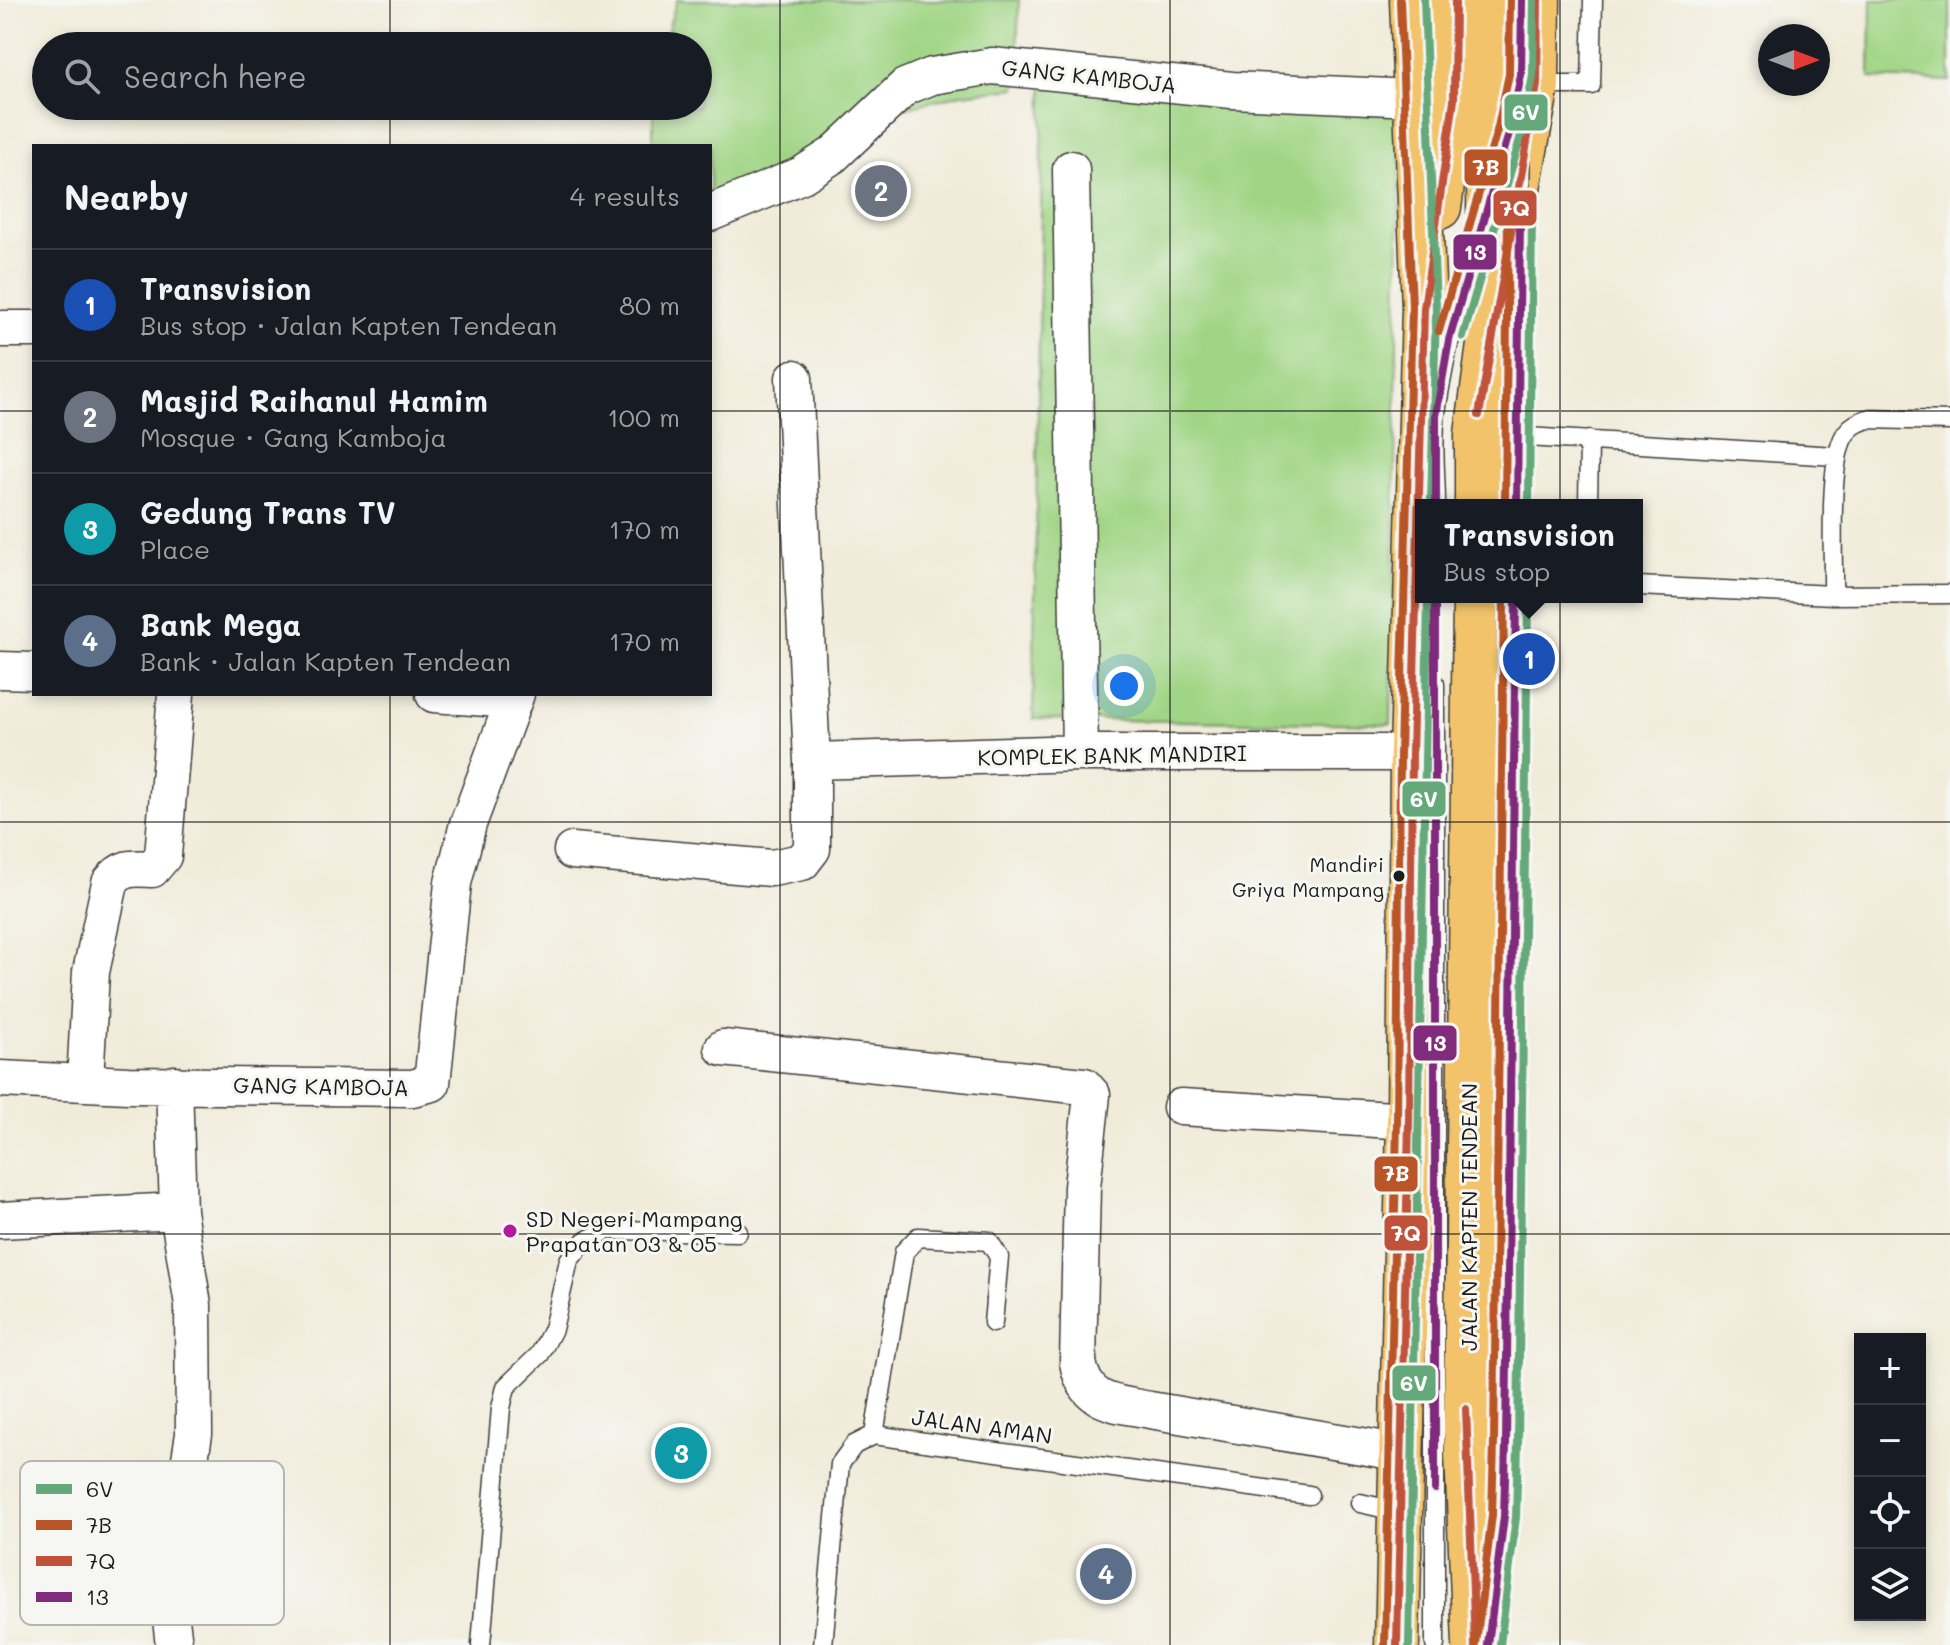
<!DOCTYPE html>
<html lang="en">
<head>
<meta charset="utf-8">
<style>
	body { margin:0; font-family:Mali,sans-serif; background:#20242c; color:#f1f3f6 }
	.controls { position:absolute; right:24px; bottom:24px; display:grid; overflow:hidden; border-radius:0px; box-shadow:0 4px 12px #0003 }
	.controls button { width:72px; height:72px; display:grid; place-items:center; padding:0; border:0; border-bottom:2px solid #363941; background:#171b24; color:#f1f3f6; font:40px sans-serif }
	.compass { position:absolute; left:1758px; top:24px; width:72px; height:72px; border-radius:50%; background:#171b24; box-shadow:0 4px 12px #0003; rotate:90deg }
	.you { position:absolute; left:1124px; top:686px; width:28px; height:28px; margin:-20px; border:6px solid #fff; border-radius:50%; background:#1a73e8; box-shadow:0 0 0 12px #1a73e833 }
	.badge { display:grid; place-items:center; width:52px; height:52px; border-radius:50%; background:#1a73e8; color:#fff; font-size:26px; font-weight:700 }
	.pin { position:absolute; translate:-50% -50%; border:4px solid #fff; box-shadow:0 2px 8px #0006 }
	.popup { position:absolute; left:1415px; top:499px; width:228px; height:104px; box-sizing:border-box; display:grid; place-content:center; border-radius:0px; background:#171b24; filter:drop-shadow(0 2px 6px #0005); font-size:26px; white-space:nowrap; color:#9ea1a6 }
	.popup b { font-size:30px; color:#f1f3f6 }
	.popup::after { content:''; position:absolute; left:50%; top:100%; margin-left:-16px; border:16px solid transparent; border-top-color:#171b24 }
	.list { margin:0; padding:0; list-style:none }
	h2 { display:flex; justify-content:space-between; align-items:center; height:104px; margin:0; padding:0 32px; font-size:34px }
	h2 small { font-size:26px; font-weight:400; color:#9ea1a6 }
	.list li { display:grid; grid-template-columns:52px 1fr auto; gap:24px; align-items:center; box-sizing:border-box; height:112px; padding:0 32px; border-top:2px solid #363941 }
	.list b { display:block; font-size:30px; white-space:nowrap }
	.list p { margin:0; font-size:26px; white-space:nowrap; color:#9ea1a6 }
	.list em { font-size:26px; font-style:normal; color:#9ea1a6 }
	.icon { flex:none; width:44px; height:44px; fill:none; stroke:currentColor; stroke-width:2; stroke-linecap:round; stroke-linejoin:round }
	.map { position:relative; flex:none; width:1950px; height:1645px; overflow:hidden }
	.search { position:absolute; background:#171b24; box-shadow:0 4px 12px #0003; left:32px; top:32px; width:680px; height:88px; display:flex; align-items:center; gap:20px; box-sizing:border-box; padding:0 28px; border-radius:44px; color:#9ea1a6; font-size:30px }
	.panel { position:absolute; background:#171b24; box-shadow:0 4px 12px #0003; left:32px; top:144px; width:680px; height:552px; border-radius:0px }
	.map>svg:first-child { display:block }
	.green { fill:#a0d585; stroke:#5e7850; stroke-width:2 }
	.lines { fill:none; stroke-linecap:round; stroke-linejoin:round }
	.lane-casing { stroke:#3c3b38; stroke-width:21 }
	.street-casing { stroke:#3c3b38; stroke-width:39 }
	.primary-casing { stroke:#3c3b38; stroke-width:47 }
	.lane { stroke:#fff; stroke-width:18 }
	.street { stroke:#fff; stroke-width:36 }
	.primary { stroke:#f2c36a; stroke-width:44 }
	.lane-bridge-casing { stroke:#3c3b38; stroke-width:21; stroke-linecap:butt }
	.lane-bridge { stroke:#fff; stroke-width:18 }
	.bus-1-casing { stroke:#f6f6f2; stroke-width:14 }
	.bus-2-casing { stroke:#f6f6f2; stroke-width:14 }
	.bus-3-casing { stroke:#f6f6f2; stroke-width:14 }
	.bus-4-casing { stroke:#f6f6f2; stroke-width:14 }
	.bus-1 { stroke:#c1523a; stroke-width:8 }
	.bus-2 { stroke:#65a87a; stroke-width:8 }
	.bus-3 { stroke:#ba5527; stroke-width:8 }
	.bus-4 { stroke:#802b7c; stroke-width:8 }
	.grid { fill:none; stroke:#1c1c1c; stroke-width:2; stroke-opacity:0.55 }
	.bus-dot { fill:#1c1c1c; stroke:#f6f6f2; stroke-width:3 }
	.poi-dot { fill:#b5179e; stroke:#f6f6f2; stroke-width:3 }
	.labels { text-anchor:middle; dominant-baseline:central; stroke-width:6; stroke-linejoin:round; paint-order:stroke }
	.bus-label { font-size:20px; fill:#1c1c1c; stroke:#f6f6f2; text-anchor:end }
	.street-label { font-size:22px; fill:#1c1c1c; stroke:#f6f6f2 }
	.poi-label { font-size:22px; fill:#1c1c1c; stroke:#f6f6f2; text-anchor:start }
	.key { fill:#f6f6f2; stroke:#b5b5b2; stroke-width:2 }
	.key-label { font-size:22px; fill:#1c1c1c }
	.line-badge { stroke:#f6f6f2; stroke-width:3 }
	.badge-label { font-size:22px; text-anchor:middle; font-weight:bold; fill:#fff }
</style>
</head>
<body>
<div class="map">
<svg width="1950" height="1645" viewBox="0 0 1950 1645">
	<rect width="100%" height="100%" fill="#f6f6f2"/>
	<filter id="ink" filterUnits="userSpaceOnUse"><feTurbulence type="fractalNoise" baseFrequency=".0125" numOctaves="2"/><feDisplacementMap in="SourceGraphic" scale="16" xChannelSelector="R" yChannelSelector="G"/><feConvolveMatrix kernelMatrix="1 2 1 2 8 2 1 2 1" color-interpolation-filters="sRGB"/></filter>
	<filter id="wash" filterUnits="userSpaceOnUse"><feTurbulence type="fractalNoise" baseFrequency=".006" numOctaves="4" result="noise"/><feDisplacementMap in="SourceGraphic" scale="32" xChannelSelector="R" yChannelSelector="G"/><feGaussianBlur stdDeviation="1.8" result="paint"/><feColorMatrix in="noise" values="0 0 0 0 0 0 0 0 0 0 0 0 0 0 0 0 0 1.4 0 .05"/><feComposite in="paint" operator="in"/></filter>
	<g filter="url(#wash)">
		<rect width="100%" height="100%" fill="#f1ecda"/>
		<!-- green -->
		<path class="green" d="M677,0H1019L1016,88L962,94L879,114L710,206V146H653V106H698V46H663Z
			M1871,0H1950V81L1870,78Z
			M1043,83L1401,89L1391,724L1033,719Z"/>
	</g>
	<g filter="url(#ink)">
		<g class="lines">
			<!-- lane casing -->
			<g class="lane-casing">
				<path id="lane" d="M1537,85H1591L1593,0
					M1477,434L1836,456
					M1588,505L1589,440
					M1637,586L1833,595L1950,594
					M1833,595C1834,561 1827,455 1847,432C1853,424 1860,422 1868,419L1950,421
					M1435,684V1645
					M874,1435L904,1252L918,1237L989,1241L999,1257L993,1323
					M1360,1503L1400,1512
					M1492,1609L1504,1516L1506,1443L1516,597
					M481,1645L501,1408L506,1387L540,1354L553,1329L569,1260L585,1241L608,1230L738,1232
					M823,1645L840,1464L854,1445L874,1435L1309,1495"/>
			</g>
			<!-- street casing -->
			<g class="street-casing">
				<path id="street" d="M1071,169L1080,753
					M710,213L802,175L833,155L905,87L932,76L992,66L1232,90L1414,98
					M0,329H34
					M794,378L812,761
					M0,670L34,671
					M434,694L513,700
					M572,851L772,868L802,862L812,849V761L1080,753H1412
					M723,1048L1084,1086L1092,1095L1082,1187L1078,1362C1085,1404 1114,1403 1150,1410L1403,1453
					M0,1079L128,1085L412,1088L432,1083L453,883L468,824L516,694
					M85,1082L91,972L110,883C122,866 133,868 152,869L163,856L176,694
					M1181,1107L1409,1121
					M0,1220L178,1211
					M174,1645L170,1610L177,1540L194,1434L193,1305L178,1211L174,1084"/>
			</g>
			<!-- primary casing -->
			<g class="primary-casing">
				<path id="primary" d="M1439,207L1454,100L1455,0
					M1489,227L1490,0
					M1477,505V434L1489,345L1537,85L1538,0
					M1475,597L1466,1429L1475,1645
					M1397,1645L1409,1121L1412,753L1424,308L1412,0"/>
			</g>
			<!-- lane -->
			<use href="#lane" class="lane"/>
			<!-- street -->
			<use href="#street" class="street"/>
			<!-- primary -->
			<use href="#primary" class="primary"/>
			<!-- lane-bridge casing -->
			<g class="lane-bridge-casing">
				<path id="lane-bridge" d="M1436,505C1436,475 1432,443 1436,413C1452,298 1498,189 1521,75
					M1517,505L1521,117"/>
			</g>
			<!-- lane-bridge -->
			<use href="#lane-bridge" class="lane-bridge"/>
			<!-- bus-1 casing -->
			<g class="bus-1-casing">
				<path id="bus-1" d="M1479,415L1537,85L1538,0
					M1466,1409L1475,1645
					M1397,1645L1409,1121L1412,753L1424,308L1454,100L1455,0"/>
			</g>
			<!-- bus-2 casing -->
			<g class="bus-2-casing">
				<path id="bus-2" d="M1424,0L1436,308L1431,505
					M1463,337L1522,132L1533,76L1534,0
					M1529,505L1532,216
					M1409,1645L1428,597
					M1500,1645L1516,1517L1518,1443L1528,597"/>
			</g>
			<!-- bus-3 casing -->
			<g class="bus-3-casing">
				<path id="bus-3" d="M1439,331L1498,127L1509,74L1510,0
					M1505,505L1508,216
					M1476,1644L1492,1515L1494,1443L1504,597
					M1385,1645L1397,1121L1400,753L1412,308L1400,0"/>
			</g>
			<!-- bus-4 casing -->
			<g class="bus-4-casing">
				<path id="bus-4" d="M1436,505V416L1449,340L1510,130L1521,75L1522,0
					M1517,505L1520,220
					M1435,597V1489
					M1488,1645L1504,1516L1506,1443L1516,597"/>
			</g>
			<!-- bus-1 -->
			<use href="#bus-1" class="bus-1"/>
			<!-- bus-2 -->
			<use href="#bus-2" class="bus-2"/>
			<!-- bus-3 -->
			<use href="#bus-3" class="bus-3"/>
			<!-- bus-4 -->
			<use href="#bus-4" class="bus-4"/>
		</g>
	</g>
	<!-- grid -->
	<path class="grid" d="M390,0V46M780,0V1645M1170,0V1645M1560,0V1645M390,106V146M0,411H34M710,411H1950M390,694V1645M0,822H1950M0,1234H1950"/>
	<!-- markers -->
	<circle class="bus-dot" cx="1399" cy="876" r="7"/>
	<circle class="poi-dot" cx="510" cy="1231" r="8"/>
	<g class="labels">
		<!-- bus labels -->
		<g class="bus-label">
			<text x="1384" y="864">Mandiri<tspan x="1384" dy="25">Griya Mampang</tspan></text>
		</g>
		<!-- street labels -->
		<g class="street-label">
			<text transform="translate(1089 76) rotate(6)">GANG KAMBOJA</text>
			<text transform="translate(1112 755) rotate(-1)">KOMPLEK BANK MANDIRI</text>
			<text transform="translate(321 1086) rotate(1)">GANG KAMBOJA</text>
			<text transform="translate(1468 1217) rotate(-90)">JALAN KAPTEN TENDEAN</text>
			<text transform="translate(982 1426) rotate(8)">JALAN AMAN</text>
		</g>
		<!-- poi labels -->
		<g class="poi-label">
			<text x="526" y="1218">SD Negeri Mampang<tspan x="526" dy="25">Prapatan 03 &amp; 05</tspan></text>
		</g>
	</g>
	<!-- legend -->
	<rect x="20" y="1461" width="264" height="164" rx="12" class="key"/>
	<rect x="36" y="1484" width="36" height="10" fill="#65a87a"/>
	<rect x="36" y="1520" width="36" height="10" fill="#ba5527"/>
	<rect x="36" y="1556" width="36" height="10" fill="#c1523a"/>
	<rect x="36" y="1592" width="36" height="10" fill="#802b7c"/>
	<g class="key-label">
		<text x="86" y="1497">6V</text>
		<text x="86" y="1533">7B</text>
		<text x="86" y="1569">7Q</text>
		<text x="86" y="1605">13</text>
	</g>
	<g class="line-badge">
		<rect x="1503" y="93" width="46" height="39" rx="8" fill="#65a87a"/>
		<rect x="1463" y="148" width="46" height="39" rx="8" fill="#ba5527"/>
		<rect x="1492" y="189" width="46" height="38" rx="8" fill="#c1523a"/>
		<rect x="1452" y="233" width="46" height="38" rx="8" fill="#802b7c"/>
		<rect x="1401" y="780" width="46" height="38" rx="8" fill="#65a87a"/>
		<rect x="1412" y="1024" width="46" height="38" rx="8" fill="#802b7c"/>
		<rect x="1373" y="1155" width="46" height="38" rx="8" fill="#ba5527"/>
		<rect x="1383" y="1214" width="46" height="38" rx="8" fill="#c1523a"/>
		<rect x="1391" y="1364" width="46" height="38" rx="8" fill="#65a87a"/>
	</g>
	<g class="badge-label">
		<text x="1526" y="120">6V</text>
		<text x="1486" y="175">7B</text>
		<text x="1515" y="216">7Q</text>
		<text x="1475" y="260">13</text>
		<text x="1424" y="807">6V</text>
		<text x="1435" y="1051">13</text>
		<text x="1396" y="1181">7B</text>
		<text x="1406" y="1241">7Q</text>
		<text x="1414" y="1391">6V</text>
	</g>
</svg>
<div class="controls">
<button>+</button>
<button>−</button>
<button><svg class="icon" aria-label="locate" viewBox="0 0 24 24"><circle cx="12" cy="12" r="6"/><path d="M12 2v4M12 18v4M2 12h4M18 12h4"/></svg></button>
<button><svg class="icon" aria-label="layers" viewBox="0 0 24 24"><path d="M12 4l9 5-9 5-9-5zM3 14l9 5 9-5"/></svg></button>
</div>
<svg class="compass" viewBox="-18 -18 36 36"><path d="M0-13l5 13h-10z" fill="#e53935"/><path d="M0 13l5-13h-10z" fill="#9ea1a6"/></svg>
<div class="you"></div>
<div class="pin badge" style="left:1529px;top:659px;background:#1a4fb4">1</div>
<div class="popup"><b>Transvision</b>Bus stop</div>
<div class="pin badge" style="left:881px;top:191px;background:#6b7280">2</div>
<div class="pin badge" style="left:681px;top:1453px;background:#0f9aa8">3</div>
<div class="pin badge" style="left:1106px;top:1574px;background:#5c6f8a">4</div>
<div class="search"><svg class="icon" aria-label="search" viewBox="0 0 24 24"><circle cx="10" cy="10" r="6"/><path d="M15 15l6 6"/></svg>Search here</div>
<section class="panel">
<h2>Nearby<small>4 results</small></h2>
<ul class="list">
<li><span class="badge" style="background:#1a4fb4">1</span><div><b>Transvision</b><p>Bus stop · Jalan Kapten Tendean</p></div><em>80 m</em></li>
<li><span class="badge" style="background:#6b7280">2</span><div><b>Masjid Raihanul Hamim</b><p>Mosque · Gang Kamboja</p></div><em>100 m</em></li>
<li><span class="badge" style="background:#0f9aa8">3</span><div><b>Gedung Trans TV</b><p>Place</p></div><em>170 m</em></li>
<li><span class="badge" style="background:#5c6f8a">4</span><div><b>Bank Mega</b><p>Bank · Jalan Kapten Tendean</p></div><em>170 m</em></li>
</ul>
</section>
</div>
</body>
</html>
